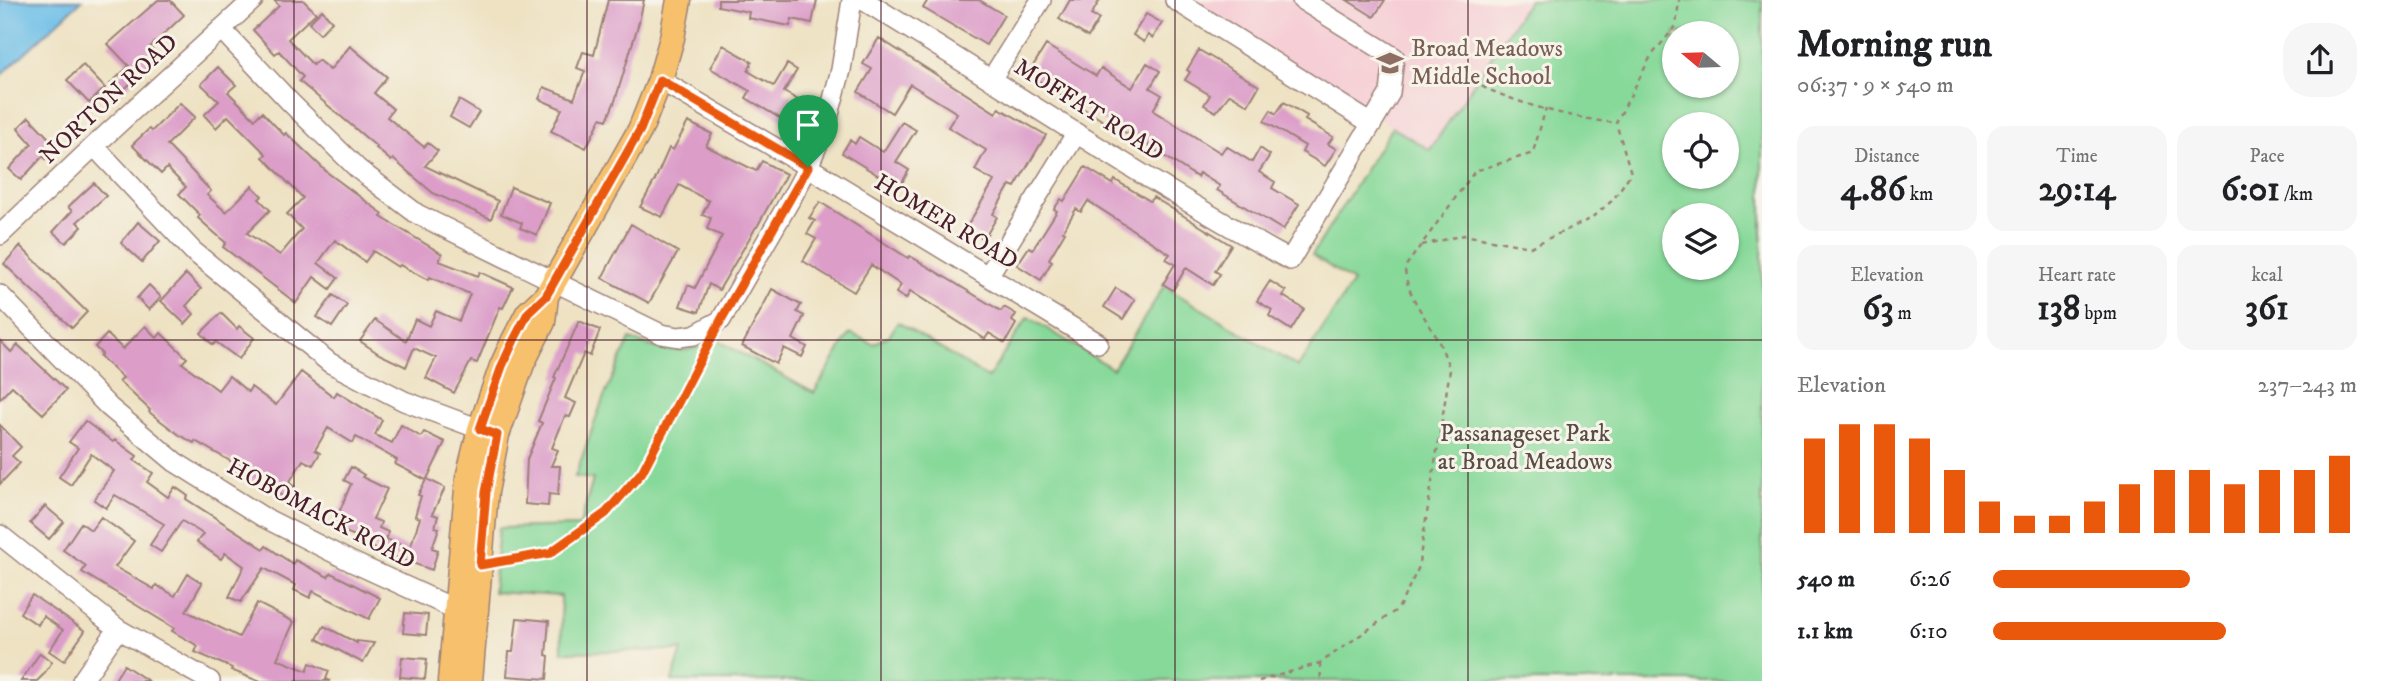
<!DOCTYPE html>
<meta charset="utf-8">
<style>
body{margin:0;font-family:"IM FELL DW Pica",serif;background:#f6f6f6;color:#202124;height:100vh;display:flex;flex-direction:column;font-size:26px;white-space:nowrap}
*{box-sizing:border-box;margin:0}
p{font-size:23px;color:#757577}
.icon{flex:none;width:38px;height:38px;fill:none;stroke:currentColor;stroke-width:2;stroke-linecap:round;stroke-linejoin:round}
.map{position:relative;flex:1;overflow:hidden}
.side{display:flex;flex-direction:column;background:#fff;width:630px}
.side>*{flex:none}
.needle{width:46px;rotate:289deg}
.controls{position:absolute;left:1662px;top:21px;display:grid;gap:14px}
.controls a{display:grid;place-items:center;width:77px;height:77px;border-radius:50%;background:#fff;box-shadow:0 2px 5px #0004;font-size:35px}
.pin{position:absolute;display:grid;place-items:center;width:60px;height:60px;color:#fff;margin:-72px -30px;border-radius:50% 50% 50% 0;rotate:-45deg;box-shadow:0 0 7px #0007}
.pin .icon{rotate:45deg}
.round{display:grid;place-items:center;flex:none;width:74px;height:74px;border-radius:28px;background:#f6f6f6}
.summary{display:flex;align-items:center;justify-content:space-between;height:119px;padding:0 35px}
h1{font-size:38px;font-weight:700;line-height:52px}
.stats{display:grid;grid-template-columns:repeat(3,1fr);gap:10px;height:119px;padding:7px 35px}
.stats div{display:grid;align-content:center;border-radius:18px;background:#f6f6f6;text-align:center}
.stats b{font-size:35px;font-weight:700}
.stats small{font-size:19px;font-weight:400}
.stats p{font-size:19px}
.chart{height:196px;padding:14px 35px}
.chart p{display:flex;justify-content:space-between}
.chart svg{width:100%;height:126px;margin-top:7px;stroke:#ea580c;stroke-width:6}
ul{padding:0 35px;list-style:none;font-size:23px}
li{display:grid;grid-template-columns:112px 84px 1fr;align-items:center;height:52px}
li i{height:18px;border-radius:9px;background:#ea580c}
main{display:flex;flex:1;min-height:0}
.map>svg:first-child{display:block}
</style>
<main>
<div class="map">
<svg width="1762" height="681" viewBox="0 0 1762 681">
<rect width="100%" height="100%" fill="#f7f3e8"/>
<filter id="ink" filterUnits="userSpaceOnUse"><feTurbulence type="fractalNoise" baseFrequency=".0143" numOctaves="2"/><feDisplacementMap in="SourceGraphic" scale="14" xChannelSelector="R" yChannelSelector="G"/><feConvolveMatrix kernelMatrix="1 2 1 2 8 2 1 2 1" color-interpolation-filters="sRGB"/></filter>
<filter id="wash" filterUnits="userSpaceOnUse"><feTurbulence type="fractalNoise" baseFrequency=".00686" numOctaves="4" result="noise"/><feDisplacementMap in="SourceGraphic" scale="28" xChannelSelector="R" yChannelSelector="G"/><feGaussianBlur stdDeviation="1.57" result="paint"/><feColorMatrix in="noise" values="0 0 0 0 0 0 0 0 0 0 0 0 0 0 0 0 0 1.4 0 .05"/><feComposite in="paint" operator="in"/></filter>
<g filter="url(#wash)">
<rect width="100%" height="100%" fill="#eee2c3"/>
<path fill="#f6cfd6" d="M1191,0H1529L1430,151Z"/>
<path fill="#87d99a" stroke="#687c62" stroke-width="2" fill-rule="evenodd" d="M1529,0H1762V681H672L682,650L562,652L561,596L493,592L499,528L580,526L593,479L575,477L603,399L630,339C663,352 684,356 717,340L814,393L850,333L873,344L889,336L898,322L988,378L1028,317L1113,369L1164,286L1298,367L1353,282L1312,255L1392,127L1430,150ZM1675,33H1727V86H1675ZM1675,124H1727V177H1675ZM1675,215H1727V268H1675Z"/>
<path fill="#6cbee8" stroke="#5b6e8a" stroke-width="2" d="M0,0H82L0,76Z"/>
<g id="blocks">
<path fill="#dc9dc9" d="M158,0H170L184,15L150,47L159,57L119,94L110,84L129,66L108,44Z
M274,0H303L316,13L288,39L313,65L318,60L330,70L350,46L387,77L374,93L393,109L387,117L424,147L428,143L438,151L425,166L498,201L491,219L433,193L393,159L391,161L376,148L377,147L299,81L303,77L279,51L275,54L253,30L279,6Z
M608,0H644L639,22L615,101L607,120L601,118L586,148L551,131L562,109L539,99L544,87L574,99L585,71L577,68L583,52L594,55Z
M718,0H817L812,23L792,19L790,26L748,18L749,12L718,6Z
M928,0H979L1004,15L986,45L923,8Z
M1070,0H1100L1091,15L1099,19L1088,37L1059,19Z
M1347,0H1385L1374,17Z
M322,10L332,21L320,34L309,23Z
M1146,14L1162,23L1153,38L1148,35L1144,42L1133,35Z
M879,38L996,113L999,108L1046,135L1015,187L1010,185L993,214L997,217L984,239L966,228L994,181L975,170L986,150L948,127L957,113L910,84L892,113L858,92L872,69L863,64Z
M723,45L752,62L748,71L774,86L787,64L797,70L784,92L807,105L795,127L746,98L750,91L710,68Z
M1046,45L1096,76L1101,68L1132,88L1147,63L1160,71L1150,88L1162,95L1153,110L1155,112L1221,153L1226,146L1252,162L1260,148L1270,155L1259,172L1275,182L1272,188L1299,204L1283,230L1217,190L1220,186L1199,173L1197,177L1138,139L1105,122L1028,74Z
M1199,50L1259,86L1248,105L1230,94L1216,112L1204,105L1210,95L1185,80L1190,72L1187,70Z
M83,65L105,88L89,103L67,80Z
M218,67L236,85L228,92L255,119L262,112L284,135L286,133L328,173L383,214L381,217L442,254L439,261L478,276L480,272L513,287L503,308L500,307L477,363L471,361L454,393L426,378L436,358L414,348L406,367L379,354L360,341L375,320L406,341L415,319L429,326L436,311L459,321L470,294L430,277L428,280L400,265L398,267L373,251L365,262L335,240L318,263L338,278L330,289L314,277L296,303L223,247L226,243L198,218L200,215L179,194L186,187L167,168L161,174L132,145L149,129L152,131L180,103L195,117L167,145L211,191L207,195L226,212L252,186L262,196L259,199L270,210L247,233L280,255L302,229L287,214L303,198L263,157L266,154L228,116L216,128L204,115L219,101L201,84Z
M459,100L479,112L469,128L450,117Z
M1284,102L1307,116L1305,120L1333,137L1328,144L1336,149L1325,166L1302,152L1305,146L1264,121L1271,110L1276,114Z
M29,117L58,148L46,159L43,156L21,180L9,169L32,144L18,128Z
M688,122L712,134L706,146L756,171L762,161L786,174L757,227H756L719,290L709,284L699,312L680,306L688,285L695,288L722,236L707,229L711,218L702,215L709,201L679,185L662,217L640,207L655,180L669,148L673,150Z
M902,122L916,130L896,162L909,170L899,188L842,153L850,140L855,144L859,137L883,152Z
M1085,167L1113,184L1115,180L1150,201L1153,197L1231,245L1215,271L1220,274L1213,285L1186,268L1173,290L1163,284L1175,264L1166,259L1170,254L1088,201L1081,212L1076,209L1063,231L1065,232L1049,259L1052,261L1041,280L1017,265L1029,247L1033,249L1057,211L1054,209L1061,199L1064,201Z
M94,183L106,196L77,222L82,227L66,243L53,232L72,211L68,207Z
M511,187L550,203L537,235L520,228L522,223L501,214Z
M820,202L908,258L910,256L1001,311L1004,307L1016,314L1012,321L1016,324L1005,343L989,333L985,339L910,291L906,299L896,293L901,285L871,265L854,292L803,261L816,239L807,234L815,221L809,218Z
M138,222L160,241L142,262L121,243Z
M631,224L678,252L649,303L602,278Z
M20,246L87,312L72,328L4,264Z
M186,274L201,289L186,306L194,314L185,324L161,301Z
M1270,281L1286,291L1283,296L1304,309L1291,330L1269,316L1272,310L1257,301Z
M149,285L161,297L149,310L137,298Z
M1116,288L1135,300L1123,319L1104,307Z
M772,289L801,305L797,312L804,316L793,339L807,347L802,357L784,348L776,364L742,346Z
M333,295L347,305L332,327L317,317Z
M221,313L237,329L239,326L254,338L239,359L216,342L213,345L201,333Z
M579,321L600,330L590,356L584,353L565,398L576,403L570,417L565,416L552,448L558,450L551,466H560L558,495L549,494L548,506L525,504L527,459L542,423L538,421L556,378L554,377Z
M145,326L157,338L161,333L187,358L182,363L218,390L229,376L248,392L251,387L276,405L301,372L334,397L337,392L382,420L375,435L392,443L401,425L421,437L424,432L445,442L427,479L445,488L432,514L438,516L435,527L439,528L432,548L438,550L432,570L384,553L358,541L360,538L333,527L351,484L344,480L351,467L364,475L362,477L387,489L373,519L381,522L379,528L388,532L386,539L410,548L420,518L415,516L421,496L418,495L426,480L395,464L397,460L356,437L353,443L328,428L315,450L320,453L313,465L303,460L289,483L294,486L286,498L254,479L252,481L234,470L237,465L195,441L194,443L178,434L149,412L150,410L119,381L123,378L100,356L102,354L95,347L107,334L123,349Z
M0,341L11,352L18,345L66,390L43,414L12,386L0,399Z
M85,421L113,442L115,440L137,456L134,460L153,473L147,482L168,497L175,487L188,496L186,499L264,549L266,546L293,564L295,560L328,577L331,573L380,598L369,619L313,591L310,598L294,590L296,585L264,568L241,602L229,597L244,566L225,553L221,559L197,542L203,534L182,521L161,552L150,545L164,524L115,495L106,508L94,500L114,471L91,454L71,485L59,477L78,448L69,442Z
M0,425L21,447L12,456L20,463L0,484Z
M45,506L64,522L49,539L30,523Z
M101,517L134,541L115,567L154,589L156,585L175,596L188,574L202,583L186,611L239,637L257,603L294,622L277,659L307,671L310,663L329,671L326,679L330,681H258L231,670L232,668L195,652L198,646L172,631L174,628L82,572L86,566L63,550L81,523L91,530Z
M32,595L85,631L64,661L49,651L63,630L43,616L38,625L20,613Z
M405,613L428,615L426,635L403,633Z
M517,618L549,621L546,655L549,656L547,679L507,676L509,652H513Z
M324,626L357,643V641L374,643L363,663L317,639Z
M40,653L52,662L43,675L37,681H21Z
M402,657L427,659L425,679L400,677Z
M124,665L148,681H114Z"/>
</g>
</g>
<g filter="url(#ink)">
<use href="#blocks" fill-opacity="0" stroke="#9c8077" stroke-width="2"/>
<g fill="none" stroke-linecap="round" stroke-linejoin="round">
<g stroke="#9c8077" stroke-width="22">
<path id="minor" d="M863,0C1005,86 1143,180 1290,260L1390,93L1394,57L1302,0
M1175,0L1372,124
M221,29L291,103L358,169L417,214L661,334L679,337L694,335L721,320L793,195L808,167L826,125L841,70L852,0
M992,78L1041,0
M660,80L808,167L1098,343
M94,146L193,251L330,363L404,401L493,434
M0,235L94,146L253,0
M988,276L1076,134
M0,295L109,407L175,462L263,517L352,562L457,610L468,611
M0,535L118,629L210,681
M82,681L118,629"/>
</g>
<g stroke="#9c8077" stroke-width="27">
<path id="major" d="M450,681L468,478L480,429L502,366L514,340L528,313L546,296
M470,681L486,492L497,435L522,364L543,322L546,296L640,130L660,80L672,38L679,0"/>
</g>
<path stroke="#9c8077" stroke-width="2.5" stroke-dasharray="5 5" stroke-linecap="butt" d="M1447,67C1493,98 1562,117 1616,123
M1422,245L1464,235L1530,247L1590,219L1613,200L1631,173L1616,123L1651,56L1676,26L1679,0
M499,562L550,553L606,513L642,472L707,348
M1320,663L1321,681
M1259,681L1320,663L1398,609L1418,569L1450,370C1446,359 1442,348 1437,338C1425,316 1405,293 1405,267L1475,171L1530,154L1534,149L1546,108"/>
<use href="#minor" stroke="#fff" stroke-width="19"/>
<use href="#major" stroke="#f7c06c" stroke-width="24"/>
</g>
</g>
<g fill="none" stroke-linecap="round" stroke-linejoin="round" filter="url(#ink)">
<g stroke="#fff" stroke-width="14">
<path id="route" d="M660,80L808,167L721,320L642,472L606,513L550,553L480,565L486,492L497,435L480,429L502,366L514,340L528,313L546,296L640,130Z"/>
</g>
<use href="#route" stroke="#ea580c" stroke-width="9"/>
</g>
<path fill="none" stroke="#4a1f2b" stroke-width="2" stroke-opacity="0.55" d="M294,0V681M587,0V681M881,0V681M1175,0V681M1468,0V681M0,340H1762"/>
<defs>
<g id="school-bare" transform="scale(2.1)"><path d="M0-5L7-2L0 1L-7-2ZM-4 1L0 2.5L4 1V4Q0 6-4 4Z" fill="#8d6e63" stroke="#f7f3e8" stroke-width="2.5" paint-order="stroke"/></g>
</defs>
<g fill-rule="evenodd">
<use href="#school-bare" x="1390" y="63"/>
</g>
<g text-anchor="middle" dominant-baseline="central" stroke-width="6" stroke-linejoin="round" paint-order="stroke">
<g font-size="24" fill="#785e54" stroke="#f7f3e8" text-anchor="start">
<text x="1411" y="49">Broad Meadows<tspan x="1411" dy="28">Middle School</tspan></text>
</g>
<g font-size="24" fill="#4a1f2b" stroke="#f7f3e8">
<text transform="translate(109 99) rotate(-43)">NORTON ROAD</text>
<text transform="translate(1089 110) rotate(32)">MOFFAT ROAD</text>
<text transform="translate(946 222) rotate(31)">HOMER ROAD</text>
<text transform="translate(321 514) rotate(28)">HOBOMACK ROAD</text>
</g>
<g font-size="24" fill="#594e47" stroke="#f7f3e8">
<text x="1525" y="434">Passanageset Park<tspan x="1525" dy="28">at Broad Meadows</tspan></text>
</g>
</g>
</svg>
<div class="controls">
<a><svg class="needle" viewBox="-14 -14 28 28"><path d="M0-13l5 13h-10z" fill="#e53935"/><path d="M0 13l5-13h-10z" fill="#757577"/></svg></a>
<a><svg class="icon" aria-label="locate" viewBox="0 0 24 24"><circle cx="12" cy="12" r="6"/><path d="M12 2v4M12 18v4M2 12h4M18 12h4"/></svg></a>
<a><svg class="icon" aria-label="layers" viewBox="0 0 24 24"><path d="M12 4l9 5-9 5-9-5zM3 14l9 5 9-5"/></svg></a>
</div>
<div class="pin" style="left:808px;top:167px;background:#1e9e55"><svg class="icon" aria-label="arrive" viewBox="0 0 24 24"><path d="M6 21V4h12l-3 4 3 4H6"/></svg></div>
</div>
<section class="side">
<div class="summary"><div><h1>Morning run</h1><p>06:37 · 9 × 540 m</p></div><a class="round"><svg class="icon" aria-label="share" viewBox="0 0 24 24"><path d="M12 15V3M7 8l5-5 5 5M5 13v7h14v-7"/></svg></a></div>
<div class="stats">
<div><p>Distance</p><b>4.86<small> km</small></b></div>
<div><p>Time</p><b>29:14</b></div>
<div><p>Pace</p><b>6:01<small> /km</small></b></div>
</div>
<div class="stats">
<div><p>Elevation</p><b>63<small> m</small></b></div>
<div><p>Heart rate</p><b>138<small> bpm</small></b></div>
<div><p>kcal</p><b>361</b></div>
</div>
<div class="chart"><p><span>Elevation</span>237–243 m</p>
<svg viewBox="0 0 160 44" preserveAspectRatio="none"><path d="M5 44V11M15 44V6M25 44V6M35 44V11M45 44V22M55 44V33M65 44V38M75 44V38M85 44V33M95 44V27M105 44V22M115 44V22M125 44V27M135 44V22M145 44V22M155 44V17"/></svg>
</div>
<ul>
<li><b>540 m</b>6:26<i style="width:54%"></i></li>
<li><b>1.1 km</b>6:10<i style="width:64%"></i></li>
</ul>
</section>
</main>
